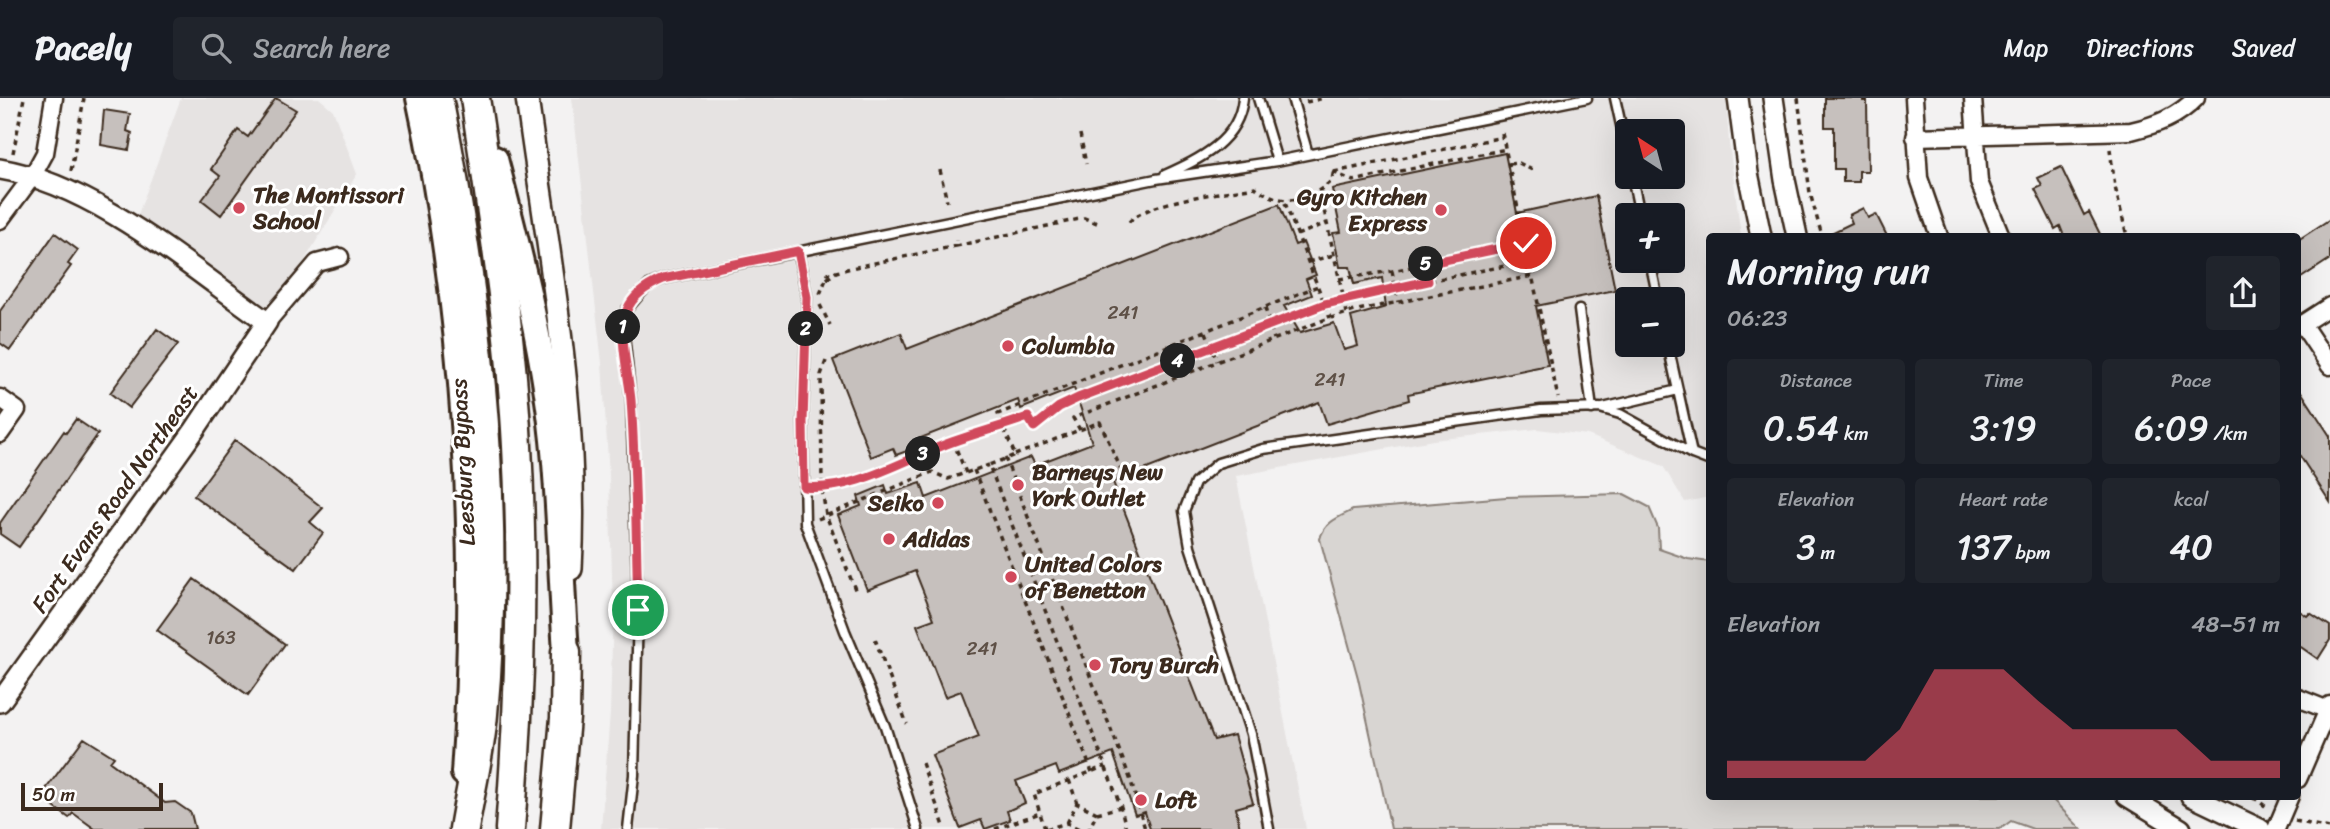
<!DOCTYPE html>
<meta charset="utf-8">
<style>
body{margin:0;font-family:Sriracha,sans-serif;background:#20242c;color:#f1f3f6;height:100vh;display:flex;flex-direction:column;font-size:26px;white-space:nowrap}
*{box-sizing:border-box;margin:0}
p{font-size:23px;color:#9ea1a6}
.icon{flex:none;width:38px;height:38px;fill:none;stroke:currentColor;stroke-width:2;stroke-linecap:round;stroke-linejoin:round}
.map{position:relative;flex:1;overflow:hidden}
.details{position:absolute;left:1706px;top:135px;width:595px;height:567px;display:flex;flex-direction:column;background:#171b24;border-radius:7px;box-shadow:0 7px 28px #0002}
.details>*{flex:none}
.needle{width:46px;rotate:324deg}
.controls{position:absolute;left:1615px;top:21px;display:grid;gap:14px}
.controls a{display:grid;place-items:center;width:70px;height:70px;border-radius:7px;background:#171b24;box-shadow:0 7px 28px #0002;font-size:35px}
.scale{position:absolute;left:21px;bottom:18px;width:142px;box-sizing:border-box;padding-left:7px;border:4px solid #3b2a1e;border-top:0;font-size:19px;line-height:24px;white-space:nowrap;color:#3b2a1e;-webkit-text-stroke:5px #fff;paint-order:stroke}
.pin{position:absolute;display:grid;place-items:center;width:60px;height:60px;color:#fff;margin:-30px;border:4px solid #fff;border-radius:50%;box-shadow:0 2px 7px #0007}
.km{position:absolute;width:35px;height:35px;margin:-18px;border-radius:50%;background:#222;color:#fff;font-size:19px;line-height:35px;text-align:center}
.round{display:grid;place-items:center;flex:none;width:74px;height:74px;border-radius:7px;background:#20242c}
.overview{display:flex;align-items:center;justify-content:space-between;height:119px;padding:0 21px}
h1{font-size:38px;font-weight:600;line-height:52px}
.metrics{display:grid;grid-template-columns:repeat(3,1fr);gap:10px;height:119px;padding:7px 21px}
.metrics div{display:grid;align-content:center;border-radius:7px;background:#20242c;text-align:center}
.metrics b{font-size:35px;font-weight:600}
.metrics small{font-size:19px;font-weight:400}
.metrics p{font-size:19px}
.chart{height:196px;padding:14px 21px}
.chart p{display:flex;justify-content:space-between}
.chart svg{width:100%;height:126px;margin-top:7px;fill:#d1495b;opacity:.7}
header{display:flex;align-items:center;gap:42px;box-sizing:border-box;height:98px;padding:0 35px;background:#171b24;border-bottom:2px solid #363941}
header strong{font-size:33px}
nav{display:flex;gap:38px;margin-inline-start:auto;font-size:24px}
.search{width:490px;height:63px;background:#20242c;display:flex;align-items:center;gap:18px;box-sizing:border-box;padding:0 24px;border-radius:7px;color:#9ea1a6;font-size:26px}
.map>svg:first-child{display:block}
</style>
<header>
<strong>Pacely</strong>
<div class="search"><svg class="icon" aria-label="search" viewBox="0 0 24 24"><circle cx="10" cy="10" r="6"/><path d="M15 15l6 6"/></svg>Search here</div>
<nav><a>Map</a><a>Directions</a><a>Saved</a></nav>
</header>
<div class="map">
<svg width="2330" height="731" viewBox="0 0 2330 731">
<rect width="100%" height="100%" fill="#f3f2f2"/>
<filter id="ink" filterUnits="userSpaceOnUse"><feTurbulence type="fractalNoise" baseFrequency=".0143" numOctaves="2"/><feDisplacementMap in="SourceGraphic" scale="14" xChannelSelector="R" yChannelSelector="G"/><feConvolveMatrix kernelMatrix="1 2 1 2 8 2 1 2 1" color-interpolation-filters="sRGB"/></filter>
<g filter="url(#ink)">
<path fill="#e6e3e2" fill-rule="evenodd" d="M181,0H319L333,12L357,76L267,224L133,130Z
M572,0H1726L1729,45L1741,138H1710V399L1685,404L1663,368L1588,337L1537,331L1433,342L1236,378L1306,731H601L610,615L613,510L609,378L602,265ZM1628,33H1673V79H1628ZM1628,117H1673V163H1628ZM1628,201H1673V247H1628Z"/>
<path fill="#d8d5d2" stroke="#8a8078" stroke-width="2" d="M1624,396L1649,409L1658,430L1659,451L1688,461L1710,464V698H2044L2052,701L2081,731H2033L2011,723L2000,731H1391L1358,580L1320,441C1324,424 1339,419 1353,412L1506,399Z"/>
<path fill="#c6c0bd" stroke="#3b2a1e" stroke-width="2" d="M276,0L296,12L221,117L202,102L220,78L211,71L238,32L248,39Z
M1825,0H1863V3H1867L1868,73H1859V84H1843V71H1834V29H1825Z
M104,12L130,16L127,33L132,35L129,52L101,47Z
M1505,55L1517,115L1596,98L1615,192L1536,208L1548,267L1408,296L1409,302L1327,326L1319,304L1113,384L1214,642L1234,637L1253,705L1236,710L1240,731H1150L1145,714L1135,717L1113,655L1059,676L1056,668L1016,683L1025,705L1007,713L1010,722L985,731L981,722L960,730L932,657L979,639L961,593L945,599L917,527L934,521L915,473L867,492L838,417L861,408L858,398L885,387L888,396L921,385L926,400L1031,359L1035,367L1092,345L1074,290L1021,311L1018,302L918,341L921,348L896,357L893,350L871,359L833,262L901,235L907,251L1279,106L1295,147L1303,144L1316,177L1306,181L1312,197L1284,208L1300,235L1334,225L1344,252L1358,248L1351,219L1386,209L1382,180L1354,186L1350,169H1340L1333,135L1341,134L1332,91Z
M2061,69L2084,117L2089,114L2101,138H2064L2060,128L2055,131L2035,91L2042,88L2038,80Z
M1863,110L1868,120L1876,116L1887,138H1825L1852,125L1849,117Z
M2330,121V161L2298,182V142Z
M55,135L78,152L68,166L71,168L10,252L0,245V213Z
M157,231L178,246L129,310L110,295Z
M2298,289L2330,338V404L2298,355Z
M76,321L98,336L19,449L0,436V425L64,333L66,335Z
M235,342L323,410L310,424L323,435L296,471L194,398Z
M194,481L285,546L248,597L157,532Z
M2298,512L2307,518L2310,515L2330,528V542L2318,561L2298,547Z
M84,640L114,659L110,664L165,705L175,704L191,715L195,731H95L73,715L69,720L40,699Z"/>
<g fill="none" stroke-linecap="round" stroke-linejoin="round">
<g stroke="#3b2a1e" stroke-width="13">
<path id="service" d="M1258,0L1277,63
M1292,0L1308,56
M1615,0L1628,59
M1165,77C1200,61 1239,43 1243,0
M1632,79L1640,117
M798,154L807,199L803,324L805,425L845,533L885,628L918,731
M1650,163L1658,201
M1579,212L1592,311
M1668,247L1692,356L1710,363
M1603,310L1678,292
M628,731L634,677L638,511L631,302L623,227L627,211L639,197L649,187L663,181L1156,81L1277,63L1587,0
M1269,731L1251,636L1190,448L1184,413L1195,385L1218,365L1263,351L1541,312L1600,310L1620,316L1692,356"/>
</g>
<g stroke="#3b2a1e" stroke-width="21">
<path id="minor" d="M1914,0L1919,80L1939,138
M1973,0L1979,84L2001,138
M1915,39L2131,33C2156,27 2178,19 2196,0
M0,122L32,79L45,55L54,0
M2330,208L2302,226L2330,268
M267,224L317,165L340,159
M0,300L17,312L0,336
M2298,600L2328,612
M2298,681L2330,607
M2276,731L2290,698"/>
</g>
<g stroke="#3b2a1e" stroke-width="24">
<path id="tertiary" d="M1738,0L1748,75L1761,138
M1773,0L1785,82L1797,138
M0,71C96,87 189,169 267,224L194,333L0,604
M2127,698L2181,731
M2191,698L2260,731"/>
</g>
<g stroke="#3b2a1e" stroke-width="26">
<path id="secondary" d="M527,0C548,156 580,313 571,471"/>
</g>
<g stroke="#3b2a1e" stroke-width="30">
<path id="trunk" d="M419,0C465,212 480,458 464,675
M495,61C519,153 543,246 553,342C560,412 561,483 566,554"/>
</g>
<g stroke="#3b2a1e" stroke-width="33">
<path id="motorway" d="M438,0C478,200 502,412 483,616C480,654 470,693 464,731
M475,0C492,115 511,232 517,348C524,476 520,604 510,731
M555,731L565,620L566,554"/>
</g>
<path stroke="#3b2a1e" stroke-width="3.5" stroke-dasharray="5 5" stroke-linecap="butt" d="M1798,0L1810,95L1822,138
M1306,4L1325,0
M1502,35L1558,300
M1080,36L1086,66
M2110,51L2115,89L2127,138
M13,55L24,0
M1509,66L1519,65L1534,73
M940,72L947,104
M71,73L84,0
M1333,74L1353,83L1506,51
M1334,74L1503,39
M1320,94L1347,215
M1285,105L1330,220
M1129,124C1149,102 1224,95 1255,89C1282,109 1308,105 1332,82L1334,71
M1297,137L1327,125
M956,148L1084,120L1097,125
M1308,164L1334,157
M1425,166L1428,183
M1392,173L1398,204
M827,181L836,174L851,170L956,148V142
M1339,181L1392,173L1526,145
M820,196L829,174
M820,207L830,227
M1265,210L1274,241
M1206,234L1217,263
M826,263L821,277L822,391L826,417L856,494
M1080,332L1073,320L1324,222L1358,212L1533,178
M1015,357L1100,324L1127,385
M1005,360L1130,680L1145,731
M974,372L1092,674
M966,375L953,343L1028,319L1034,329L1059,309L1078,301L1343,200L1530,163
M823,391L864,379L953,343
M818,421L932,374L948,381L989,367
M875,541L907,626
M922,665L945,731
M1069,682L1077,705
M2243,698L2256,701L2269,711
M1097,715L1121,709
M2295,723L2330,730
M1067,725L1077,705L1097,715L1089,731
M995,731L1040,715
M1045,731L1034,696L1106,668
M1046,731L1067,725L1079,731
M1126,731L1121,709L989,367L1015,357L998,316L1318,188"/>
<use href="#service" stroke="#fff" stroke-width="8"/>
<use href="#minor" stroke="#fff" stroke-width="16"/>
<use href="#tertiary" stroke="#fff" stroke-width="19"/>
<use href="#secondary" stroke="#fff" stroke-width="21"/>
<use href="#trunk" stroke="#fff" stroke-width="24"/>
<use href="#motorway" stroke="#fff" stroke-width="28"/>
</g>
</g>
<g fill="none" stroke-linecap="round" stroke-linejoin="round" filter="url(#ink)">
<g stroke="#fff" stroke-width="14">
<path id="route" d="M638,512C636,442 636,372 631,302C629,278 617,234 627,212C633,197 649,187 663,181L798,153L807,199L803,324L804,389C854,394 905,361 952,344C977,335 1003,328 1028,319L1034,329L1059,309L1078,300L1325,206L1428,183L1425,166L1526,145"/>
</g>
<use href="#route" stroke="#d1495b" stroke-width="9"/>
</g>
<g fill="#d1495b" stroke="#fff" stroke-width="2.5">
<circle cx="239" cy="110" r="7"/>
<circle cx="1441" cy="112" r="7"/>
<circle cx="1008" cy="248" r="7"/>
<circle cx="1018" cy="387" r="7"/>
<circle cx="938" cy="405" r="7"/>
<circle cx="889" cy="441" r="7"/>
<circle cx="1011" cy="479" r="7"/>
<circle cx="1095" cy="567" r="7"/>
<circle cx="1141" cy="702" r="7"/>
</g>
<g text-anchor="middle" dominant-baseline="central" stroke-width="6" stroke-linejoin="round" paint-order="stroke">
<g font-size="19" fill="#5e5046">
<text x="1123" y="214">241</text>
<text x="1330" y="281">241</text>
<text x="221" y="539">163</text>
<text x="982" y="550">241</text>
</g>
<g font-size="23" font-weight="bold" fill="#3b2a1e" stroke="#fff" text-anchor="start">
<text x="253" y="97">The Montissori<tspan x="253" dy="26">School</tspan></text>
<text x="1427" y="99" text-anchor="end">Gyro Kitchen<tspan x="1427" dy="26">Express</tspan></text>
<text x="1022" y="248">Columbia</text>
<text x="1032" y="374">Barneys New<tspan x="1032" dy="26">York Outlet</tspan></text>
<text x="924" y="405" text-anchor="end">Seiko</text>
<text x="903" y="441">Adidas</text>
<text x="1025" y="466">United Colors<tspan x="1025" dy="26">of Benetton</tspan></text>
<text x="1109" y="567">Tory Burch</text>
<text x="1155" y="702">Loft</text>
</g>
<g font-size="23" fill="#3b2a1e" stroke="#fff">
<text transform="translate(463 364) rotate(-93)">Leesburg Bypass</text>
<text transform="translate(115 401) rotate(-55)">Fort Evans Road Northeast</text>
</g>
</g>
</svg>
<div class="controls">
<a><svg class="needle" viewBox="-14 -14 28 28"><path d="M0-13l5 13h-10z" fill="#e53935"/><path d="M0 13l5-13h-10z" fill="#9ea1a6"/></svg></a>
<a>+</a>
<a>−</a>
</div>
<div class="scale">50 m</div>
<div class="pin" style="left:638px;top:512px;background:#1e9e55"><svg class="icon" aria-label="arrive" viewBox="0 0 24 24"><path d="M6 21V4h12l-3 4 3 4H6"/></svg></div>
<div class="pin" style="left:1526px;top:145px;background:#d93025"><svg class="icon" aria-label="check" viewBox="0 0 24 24"><path d="M5 12l5 5 9-10"/></svg></div>
<b class="km" style="left:623px;top:229px">1</b>
<b class="km" style="left:806px;top:231px">2</b>
<b class="km" style="left:923px;top:356px">3</b>
<b class="km" style="left:1178px;top:263px">4</b>
<b class="km" style="left:1426px;top:166px">5</b>
<section class="details">
<div class="overview"><div><h1>Morning run</h1><p>06:23</p></div><a class="round"><svg class="icon" aria-label="share" viewBox="0 0 24 24"><path d="M12 15V3M7 8l5-5 5 5M5 13v7h14v-7"/></svg></a></div>
<div class="metrics">
<div><p>Distance</p><b>0.54<small> km</small></b></div>
<div><p>Time</p><b>3:19</b></div>
<div><p>Pace</p><b>6:09<small> /km</small></b></div>
</div>
<div class="metrics">
<div><p>Elevation</p><b>3<small> m</small></b></div>
<div><p>Heart rate</p><b>137<small> bpm</small></b></div>
<div><p>kcal</p><b>40</b></div>
</div>
<div class="chart"><p><span>Elevation</span>48–51 m</p>
<svg viewBox="0 0 160 44" preserveAspectRatio="none"><path d="M0 44V38L10 38L20 38L30 38L40 38L50 27L60 6L70 6L80 6L90 17L100 27L110 27L120 27L130 27L140 38L150 38L160 38V44z"/></svg>
</div>
</section>
</div>
